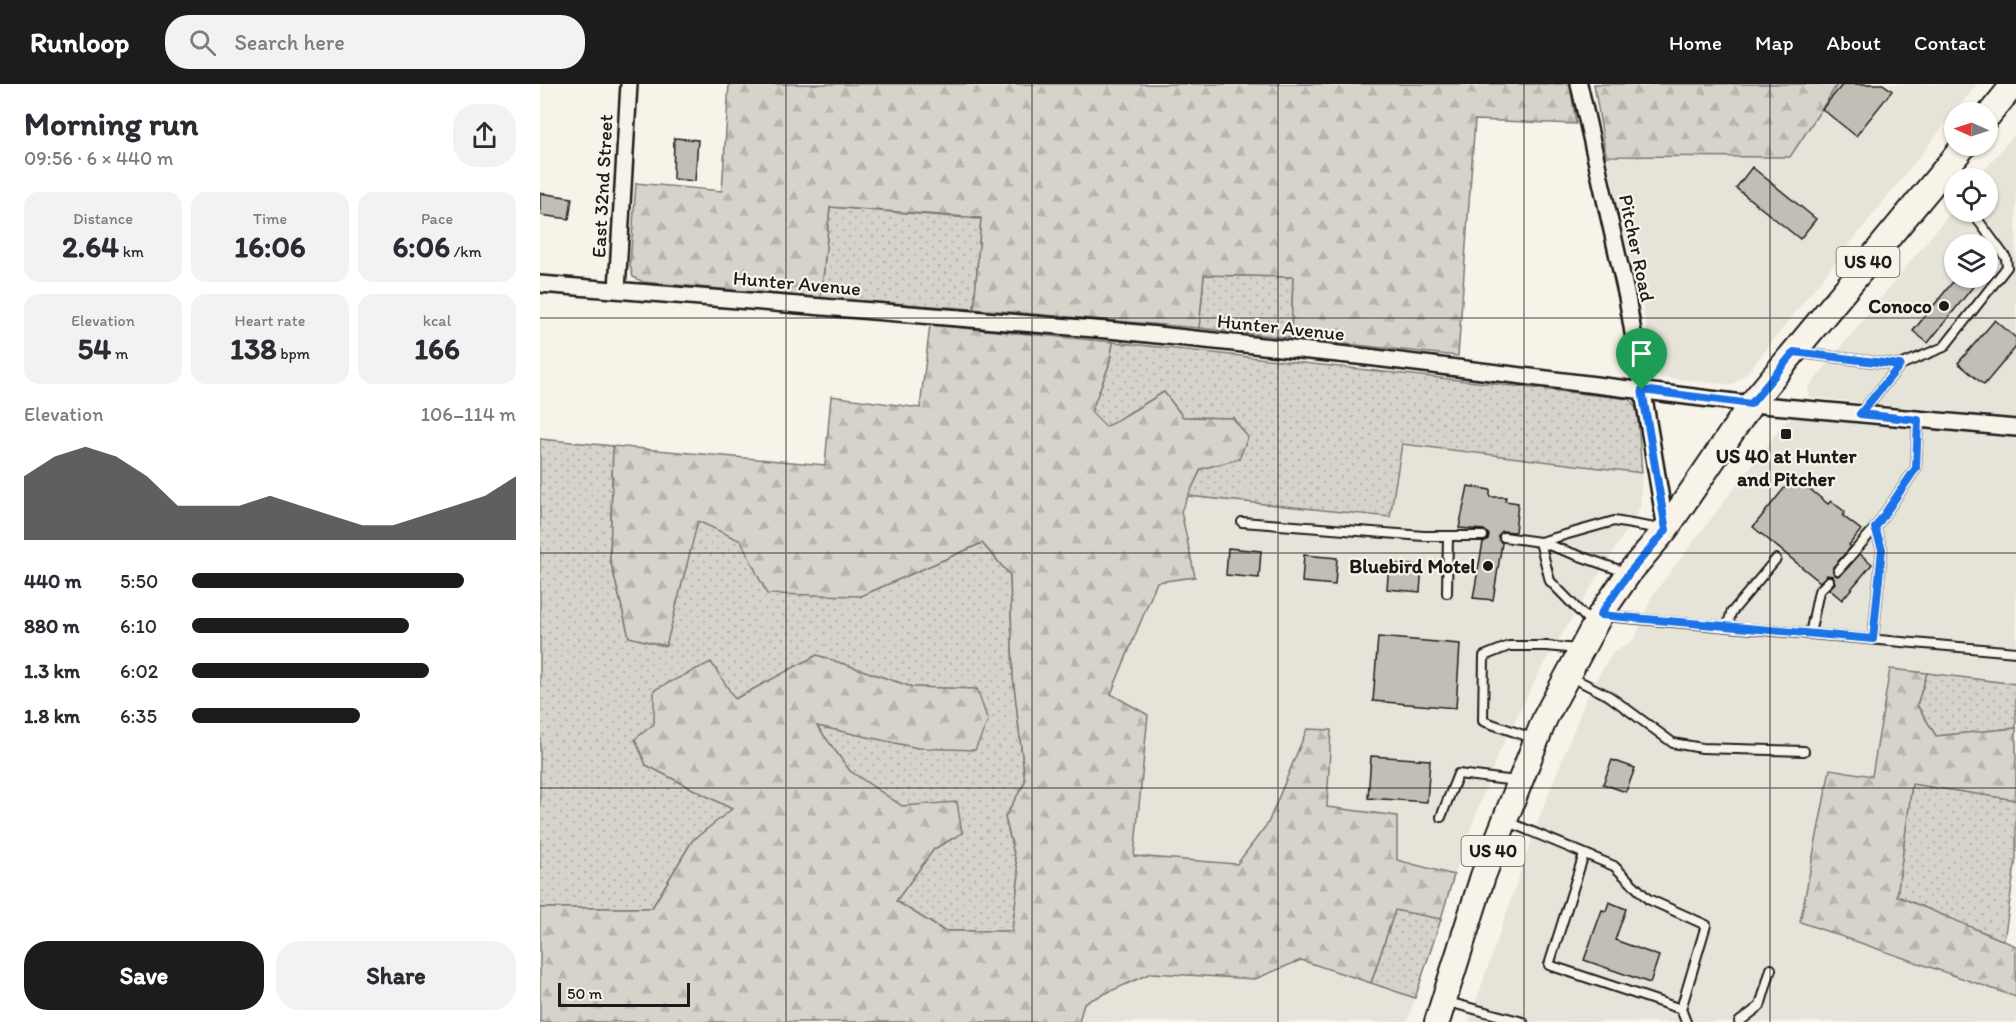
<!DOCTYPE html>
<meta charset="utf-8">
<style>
body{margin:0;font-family:Itim,sans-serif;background:#f2f2f3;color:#2b2b33;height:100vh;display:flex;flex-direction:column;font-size:22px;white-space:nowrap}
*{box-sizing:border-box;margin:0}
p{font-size:20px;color:#7c7c81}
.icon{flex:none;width:33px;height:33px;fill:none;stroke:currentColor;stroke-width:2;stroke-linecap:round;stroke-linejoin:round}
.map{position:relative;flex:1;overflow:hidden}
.drawer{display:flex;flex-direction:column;background:#fff;width:540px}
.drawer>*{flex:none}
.needle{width:39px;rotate:273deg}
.fabs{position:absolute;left:1404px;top:18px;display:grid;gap:12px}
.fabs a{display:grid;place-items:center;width:54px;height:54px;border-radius:50%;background:#fff;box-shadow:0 2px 4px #0004;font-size:30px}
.scale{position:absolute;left:18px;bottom:15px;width:132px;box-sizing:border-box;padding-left:6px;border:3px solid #1c1c1c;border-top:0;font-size:16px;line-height:21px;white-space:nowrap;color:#1c1c1c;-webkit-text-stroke:4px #f7f3e8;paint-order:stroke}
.pin{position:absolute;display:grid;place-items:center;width:51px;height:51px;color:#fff;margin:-62px -26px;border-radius:50% 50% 50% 0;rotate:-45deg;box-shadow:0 0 6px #0007}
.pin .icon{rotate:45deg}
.round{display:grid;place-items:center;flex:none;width:63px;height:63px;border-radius:24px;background:#f2f2f3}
.summary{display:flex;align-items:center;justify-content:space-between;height:102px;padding:0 24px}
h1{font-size:33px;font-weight:700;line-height:45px}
.figures{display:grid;grid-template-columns:repeat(3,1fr);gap:9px;height:102px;padding:6px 24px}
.figures div{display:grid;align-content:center;border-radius:15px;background:#f2f2f3;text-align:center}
.figures b{font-size:30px;font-weight:700}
.figures small{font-size:16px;font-weight:400}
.figures p{font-size:16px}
.chart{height:168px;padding:12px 24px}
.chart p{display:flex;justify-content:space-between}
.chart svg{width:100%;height:108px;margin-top:6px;fill:#1c1c1c;opacity:.7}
.cta{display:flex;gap:12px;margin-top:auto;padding:12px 24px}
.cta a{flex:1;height:69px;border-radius:24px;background:#1c1c1c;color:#fff;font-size:24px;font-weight:700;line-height:69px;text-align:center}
.cta a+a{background:#f2f2f3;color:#2b2b33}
ul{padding:0 24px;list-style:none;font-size:20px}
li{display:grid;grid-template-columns:96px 72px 1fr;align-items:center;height:45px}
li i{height:15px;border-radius:8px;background:#1c1c1c}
header{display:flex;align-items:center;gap:36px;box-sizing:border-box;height:84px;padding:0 30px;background:#1c1c1c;color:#fff}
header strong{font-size:28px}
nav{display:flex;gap:33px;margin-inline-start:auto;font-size:21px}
.search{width:420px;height:54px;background:#f2f2f3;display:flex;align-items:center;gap:15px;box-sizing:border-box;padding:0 21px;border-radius:24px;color:#7c7c81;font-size:22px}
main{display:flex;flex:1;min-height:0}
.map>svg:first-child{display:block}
</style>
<header>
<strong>Runloop</strong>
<div class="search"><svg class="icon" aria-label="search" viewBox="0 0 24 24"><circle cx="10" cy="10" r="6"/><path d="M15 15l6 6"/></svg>Search here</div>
<nav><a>Home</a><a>Map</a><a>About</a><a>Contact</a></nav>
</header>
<main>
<section class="drawer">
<div class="summary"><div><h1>Morning run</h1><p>09:56 · 6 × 440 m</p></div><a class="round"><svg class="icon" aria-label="share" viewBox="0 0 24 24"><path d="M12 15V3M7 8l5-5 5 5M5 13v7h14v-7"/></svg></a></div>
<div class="figures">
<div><p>Distance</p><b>2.64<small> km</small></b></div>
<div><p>Time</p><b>16:06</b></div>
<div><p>Pace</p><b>6:06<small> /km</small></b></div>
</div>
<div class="figures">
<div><p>Elevation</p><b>54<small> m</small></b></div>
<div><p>Heart rate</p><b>138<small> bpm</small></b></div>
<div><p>kcal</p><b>166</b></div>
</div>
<div class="chart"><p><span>Elevation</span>106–114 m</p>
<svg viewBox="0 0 160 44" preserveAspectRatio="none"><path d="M0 44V18L10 10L20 6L30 10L40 18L50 30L60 30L70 30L80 26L90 30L100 34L110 38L120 38L130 34L140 30L150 26L160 18V44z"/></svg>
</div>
<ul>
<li><b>440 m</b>5:50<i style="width:84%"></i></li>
<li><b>880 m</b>6:10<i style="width:67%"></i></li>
<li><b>1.3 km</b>6:02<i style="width:73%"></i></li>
<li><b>1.8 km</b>6:35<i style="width:52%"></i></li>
</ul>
<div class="cta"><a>Save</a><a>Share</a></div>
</section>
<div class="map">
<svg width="1476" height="938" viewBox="0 0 1476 938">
<defs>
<pattern id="grass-dots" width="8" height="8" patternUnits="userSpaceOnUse" patternTransform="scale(1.5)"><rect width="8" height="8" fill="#d7d3cb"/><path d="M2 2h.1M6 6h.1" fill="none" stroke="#b8b5ae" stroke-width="1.8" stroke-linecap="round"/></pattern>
<pattern id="forest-firs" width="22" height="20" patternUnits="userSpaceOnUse" patternTransform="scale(1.5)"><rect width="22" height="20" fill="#d7d3cb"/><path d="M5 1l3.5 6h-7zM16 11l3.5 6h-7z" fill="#b8b5ae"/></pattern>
</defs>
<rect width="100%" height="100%" fill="#f7f3e8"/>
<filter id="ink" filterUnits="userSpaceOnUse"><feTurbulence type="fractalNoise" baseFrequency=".0167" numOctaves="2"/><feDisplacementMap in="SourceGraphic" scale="12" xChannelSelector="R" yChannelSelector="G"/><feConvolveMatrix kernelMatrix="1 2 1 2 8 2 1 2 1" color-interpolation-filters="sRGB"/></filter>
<g filter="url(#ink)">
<path fill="#e6e3d9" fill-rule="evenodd" d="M1298,0H1437L1208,288L1192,301L1119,293L1066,72L1249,73Z
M1476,48V334L1269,313L1268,304L1414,124V128H1448V94H1438ZM1414,160H1448V194H1414Z
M1258,331L1280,332L1476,351V600L1350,585L1332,692L1290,686L1260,837L1476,913V938H929L999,734L1050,605L1073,569L1094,556L1112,512L1245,338Z
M862,360L1102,389L1100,424L1002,583L958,670L914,791L856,776L857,732L787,723L791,646L767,645L728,739L697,780L594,772L608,631L571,610L617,498L655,493L641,427L648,412L850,433Z
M761,876L875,914L867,938H539L544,919L611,889L715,895Z"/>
<path fill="url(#grass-dots)" stroke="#7a7874" stroke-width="1.5" d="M290,123L441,135L434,225L281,214Z
M664,191L753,193L751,254L659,244Z
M573,258L1090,315L1097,326L1102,389L862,360L850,433L648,412L661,385L693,334L643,333L624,308L566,343L551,328L569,281Z
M0,355L73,362L70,475L89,553L125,562L157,436L321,512L442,459L470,491L473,592L485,698L465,733L479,790L472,847H404L356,817L394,765L422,749L362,722L310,687L276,641L378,664L437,606L372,603L277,571L195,615L114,640L106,681L193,725L152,757L112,824H0Z
M1387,589L1476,600V644L1396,652L1377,621Z
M1372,700L1476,716V774L1464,857L1357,812Z
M855,826L901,835L875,914L831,899Z"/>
<path fill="url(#forest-firs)" stroke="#7a7874" stroke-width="1.5" d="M189,0H1030L1036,40L935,36L918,272L751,254L753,193L664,191L659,244L434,225L441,134L290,123L281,214L103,198L93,193L90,181L96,99L182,107Z
M1054,0H1298L1250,73L1066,72Z
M390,241L573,258L569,281L551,328L566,343L624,308L643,333L693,334L708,353L699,375L661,385L641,427L655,493L617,498L571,610L608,631L594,772L697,780L728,739L767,645L791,646L787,723L857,732V776L914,791L901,835L855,826L831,899L761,876L715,895L611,889L544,919L539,938H0V824H112L152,757L192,725L106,681L95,655L114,640V606L171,578L195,615L277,571L372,603L437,605L448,637L435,666L378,664L277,642L310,687L362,722L417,718L422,749L394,765L356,817L404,847H472L479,790L465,733L485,698L473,592L470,491L442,459L321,512L227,510L201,457L158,437L126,562L89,553L70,475L73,362L285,381L291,312L380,324Z
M1350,585L1387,589L1377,621L1396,652L1476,644V716L1372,700L1357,812L1476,862V913L1260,838L1290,685L1332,692Z"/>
<path fill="#c0beb5" stroke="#1c1c1c" stroke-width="1.5" d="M1303,0H1343L1352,7L1316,52L1282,25Z
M134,54L158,56L155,97L133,95Z
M1212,83L1276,135L1260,155L1196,104Z
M0,109L32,114L29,135L0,131Z
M1416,194H1440L1388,259L1373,247Z
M1455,236L1476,254V263L1444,301L1418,279Z
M1254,392L1288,420L1291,417L1305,428L1303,432L1321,446L1309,461L1311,463L1293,483V488L1297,492L1302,490L1320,470L1332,480L1302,516L1289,505L1295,499L1293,492L1287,491L1280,498L1213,443Z
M928,402L950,406V413H966L965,417L978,419L975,448L962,447L958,452L959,456L962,459L953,516L933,514L943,458L948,455L949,451L944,446L919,444Z
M688,464L721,467L719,494L686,491Z
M764,471L797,474L795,501L762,498Z
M849,479L882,482L880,508L847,505Z
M838,553L920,560L916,624L833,617Z
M831,672L890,676L887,718L828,714Z
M1072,676L1095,684L1086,708L1063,700Z
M1069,818L1086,825L1075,856L1119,872L1110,899L1044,876L1062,826L1066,827Z"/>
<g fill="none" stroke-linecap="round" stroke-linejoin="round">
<g stroke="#1c1c1c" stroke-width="12">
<path id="service" d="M1405,91L1414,104
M1261,269L1360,281
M1321,329L1360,281L1404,263L1467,183L1466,174L1432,128
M702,438L884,452H943
M964,453L1000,458L1085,488
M1298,486L1335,444L1376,384L1378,335
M907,509L908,452
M1065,532L1476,568
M1052,540L1010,497L1000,458L1074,437L1121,445
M1188,542L1191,529L1236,475
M1270,550L1279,507L1289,497
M1333,555L1342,465L1335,444
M1029,592L1069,612L1133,659L1162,664L1264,667
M995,655L943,637L944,572L969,562H1007L1037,565
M901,733L918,690L976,697
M966,737L1074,782L1108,815L1166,841L1141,925L1146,938
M1044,770L1009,881L1141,925
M908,918L983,938
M1199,938L1220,922L1231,885"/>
</g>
<g stroke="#1c1c1c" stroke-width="20">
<path id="minor" d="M1039,0L1087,213L1126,445
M0,200L579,247L827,273L1211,320L1476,344
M77,206L89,0"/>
</g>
<g stroke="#1c1c1c" stroke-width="28">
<path id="primary" d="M1448,32L1474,0
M897,938L943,792L1005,634L1060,531L1089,489L1126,445L1211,320L1424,62"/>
</g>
<use href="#service" stroke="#f7f3e8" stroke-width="8"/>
<use href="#minor" stroke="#f7f3e8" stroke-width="15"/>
<use href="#primary" stroke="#f7f3e8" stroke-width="24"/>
</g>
</g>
<g fill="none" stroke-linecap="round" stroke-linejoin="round" filter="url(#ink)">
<g stroke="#fff" stroke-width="12">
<path id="route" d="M1254,268L1360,281L1320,330L1378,336L1376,384L1335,444L1342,465L1333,555L1060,531L1089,489L1126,446L1102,306L1211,320Z"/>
</g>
<use href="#route" stroke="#1a73e8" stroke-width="8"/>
</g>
<path fill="none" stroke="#1c1c1c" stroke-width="1.5" stroke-opacity="0.55" d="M246,0V938M492,0V938M738,0V938M984,0V938M1230,0V938M0,234H1476M0,469H1476M0,704H1476"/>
<g fill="#1c1c1c" stroke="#f7f3e8" stroke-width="2">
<circle cx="1404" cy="222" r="6"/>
<rect x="1240" y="344" width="12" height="12" rx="3"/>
<circle cx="948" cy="482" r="6"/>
</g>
<g text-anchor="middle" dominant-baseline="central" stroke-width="4.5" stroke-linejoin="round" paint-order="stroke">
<g fill="#f7f3e8" stroke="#5e5c59" stroke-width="1.5">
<rect x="1296.5" y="163" width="63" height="30" rx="4.5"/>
<rect x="921.5" y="752" width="63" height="30" rx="4.5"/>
</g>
<g font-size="18" font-weight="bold" fill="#1c1c1c">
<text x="1328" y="178">US 40</text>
<text x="953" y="767">US 40</text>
</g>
<g font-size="20" fill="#1c1c1c" stroke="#f7f3e8">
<text transform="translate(62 102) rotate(-87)">East 32nd Street</text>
<text transform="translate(1097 164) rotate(78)">Pitcher Road</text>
<text transform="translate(257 199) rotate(5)">Hunter Avenue</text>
<text transform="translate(741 243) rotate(6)">Hunter Avenue</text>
</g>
<g font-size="20" font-weight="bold" fill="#1c1c1c" stroke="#f7f3e8" text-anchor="end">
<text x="1392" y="222">Conoco</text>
<text x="1246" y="372" text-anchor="middle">US 40 at Hunter<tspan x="1246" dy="23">and Pitcher</tspan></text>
<text x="936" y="482">Bluebird Motel</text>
</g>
</g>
</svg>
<div class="fabs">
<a><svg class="needle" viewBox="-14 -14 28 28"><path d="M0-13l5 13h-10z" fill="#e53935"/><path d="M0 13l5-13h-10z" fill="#7c7c81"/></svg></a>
<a><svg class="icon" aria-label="locate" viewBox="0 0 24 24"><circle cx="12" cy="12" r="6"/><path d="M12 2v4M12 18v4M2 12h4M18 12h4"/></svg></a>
<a><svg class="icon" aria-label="layers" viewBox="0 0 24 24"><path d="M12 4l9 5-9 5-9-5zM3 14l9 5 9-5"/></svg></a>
</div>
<div class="scale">50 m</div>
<div class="pin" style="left:1102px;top:306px;background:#1e9e55"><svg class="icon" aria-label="arrive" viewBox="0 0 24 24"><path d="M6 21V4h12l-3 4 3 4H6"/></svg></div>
</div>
</main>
